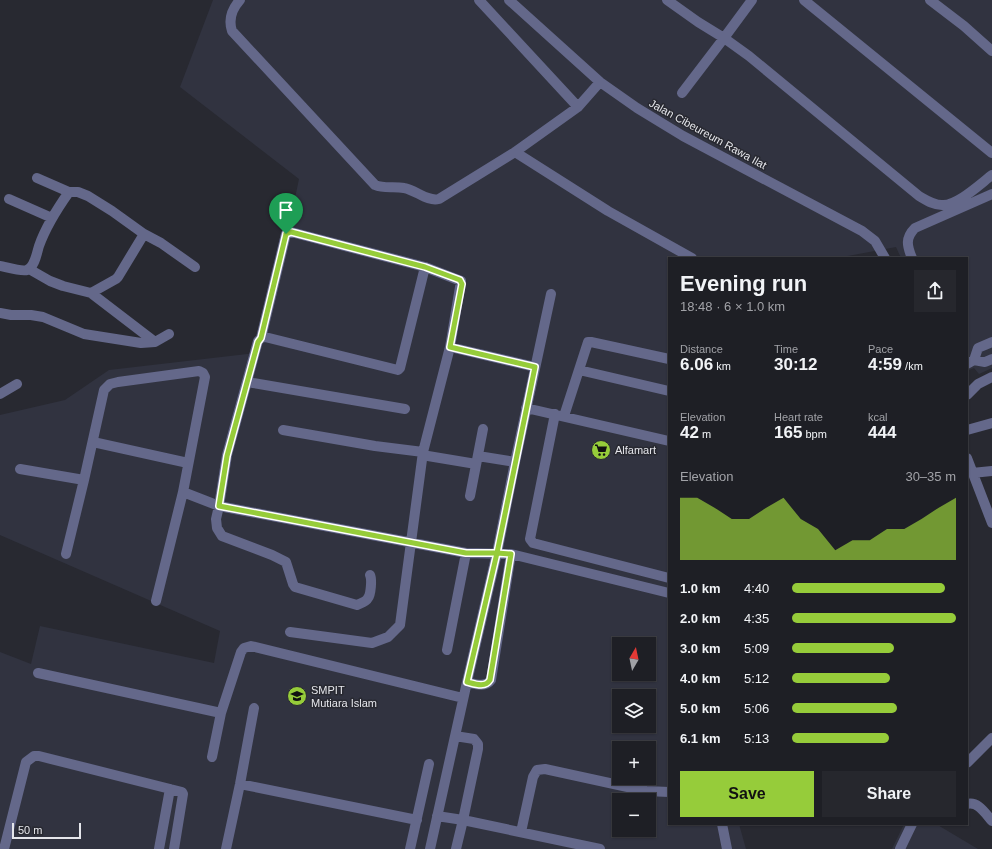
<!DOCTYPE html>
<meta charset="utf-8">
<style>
body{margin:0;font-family:Helvetica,sans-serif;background:#26272d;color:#f1f3f6;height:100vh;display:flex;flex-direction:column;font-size:15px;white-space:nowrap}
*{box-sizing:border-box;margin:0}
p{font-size:13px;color:#a1a2a7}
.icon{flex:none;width:22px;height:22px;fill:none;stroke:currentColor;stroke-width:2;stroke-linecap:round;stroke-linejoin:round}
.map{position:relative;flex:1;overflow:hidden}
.side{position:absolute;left:668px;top:257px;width:300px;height:568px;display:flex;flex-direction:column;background:#1e1f25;border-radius:0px;box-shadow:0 1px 3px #0004,0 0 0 1px #3c3d42}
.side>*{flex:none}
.needle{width:26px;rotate:9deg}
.controls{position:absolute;left:612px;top:637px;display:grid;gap:8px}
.controls a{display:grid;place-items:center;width:44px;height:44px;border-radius:0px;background:#1e1f25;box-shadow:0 1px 3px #0004,0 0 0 1px #3c3d42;font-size:20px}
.scale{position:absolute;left:12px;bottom:10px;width:69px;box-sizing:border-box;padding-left:4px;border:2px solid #e5e6eb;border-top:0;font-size:11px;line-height:14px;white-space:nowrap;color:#e5e6eb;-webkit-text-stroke:3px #282931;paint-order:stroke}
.pin{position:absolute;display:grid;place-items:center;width:34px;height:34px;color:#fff;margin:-41px -17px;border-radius:50% 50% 50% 0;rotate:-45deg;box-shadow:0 0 4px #0007}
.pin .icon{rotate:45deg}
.round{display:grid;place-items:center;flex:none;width:42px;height:42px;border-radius:0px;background:#26272d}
.headline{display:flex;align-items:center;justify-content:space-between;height:68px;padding:0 12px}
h1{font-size:22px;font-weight:700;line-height:30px}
.stats{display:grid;grid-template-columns:repeat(3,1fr);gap:6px;height:68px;padding:4px 12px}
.stats div{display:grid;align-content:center}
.stats b{font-size:17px;font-weight:700}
.stats small{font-size:11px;font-weight:400}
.stats p{font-size:11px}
.chart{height:112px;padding:8px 12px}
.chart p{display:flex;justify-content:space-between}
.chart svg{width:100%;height:72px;margin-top:4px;fill:#96cc3a;opacity:.7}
.cta{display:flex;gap:8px;margin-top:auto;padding:8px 12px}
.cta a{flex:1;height:46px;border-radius:0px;background:#96cc3a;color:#111;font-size:16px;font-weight:700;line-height:46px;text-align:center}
.cta a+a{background:#26272d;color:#f1f3f6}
ul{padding:0 12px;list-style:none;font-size:13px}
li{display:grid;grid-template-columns:64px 48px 1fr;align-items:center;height:30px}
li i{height:10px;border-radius:5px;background:#96cc3a}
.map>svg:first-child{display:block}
</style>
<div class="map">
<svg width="992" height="849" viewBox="0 0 992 849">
<rect width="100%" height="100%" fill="#282931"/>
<path fill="#313340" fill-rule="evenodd" d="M213,0H992V368L979,374L974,368L967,371V258H901L896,247L837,258H669V824H739L746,849H0V652L31,664L40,626L214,663L220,631L0,535V415L65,400L109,370L256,353L290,222L299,179L180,87ZM619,644H649V674H619ZM619,696H649V726H619ZM619,748H649V778H619ZM619,800H649V830H619Z
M904,824H936L978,849H892Z"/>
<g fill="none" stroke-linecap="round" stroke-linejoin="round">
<path stroke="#64688a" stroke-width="10" d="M240,0C232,9 228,19 232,31L375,185C384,189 394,186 404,188C416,190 427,202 439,199L515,152L578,107L600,82
M479,0L578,107
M509,0L600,82L637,108L683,136L862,231L875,241L885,258
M667,0L698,22L724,38L752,0
M804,0L992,153
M930,0L964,26L992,51
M682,93L724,38L749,56L919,196C926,200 933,205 942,205C957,206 980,184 992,175
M515,152L608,211L692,258
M37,178L69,192H78L88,196L112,211L144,234L161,243L195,267
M9,199L52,218
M912,258C907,246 905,238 915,228L992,194
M0,266C6,267 22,272 27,270C35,267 37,252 39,246C46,226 57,209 69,192
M425,267L400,368L398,370L265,337L261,338L258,341L227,455L219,506L466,553L511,554L669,593
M29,269L50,281L63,286L91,293L155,342
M91,293L116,279L118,277L144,234
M0,313L11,315H31L43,317L84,334L141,343L155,342L169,334
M261,338L286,234L291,232L425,267L461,281L450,347L423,452L400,625L388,637L372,643L290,632
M450,347L535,367
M974,360L978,348L992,342
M967,364L974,360L985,362L992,359
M579,370L669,391
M247,382L405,409
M0,394L17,384
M967,395L978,384L992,377
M526,408L669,441
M555,414L530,539L533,543L669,578
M564,416L588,342H591L669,359
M283,430L375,446L423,452
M967,430L992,423
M93,442L188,463
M422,455L476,464
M478,456L515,462
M967,458L992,523
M20,469L84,480
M972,473L992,471
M183,492L219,506L216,519L217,528L222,536L272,555L286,562L293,584L295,587L357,605C361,603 366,602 368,598C371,594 372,579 370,575
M470,496L483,429
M66,554L84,480L104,390L110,384L118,382L199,371L203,373L205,377L183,492L156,601
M447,650L466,553
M38,673L221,713L241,652L244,648L251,646L463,698
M467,682C475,684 485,688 491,680L511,554
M455,736L474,739L478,744V749L463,820L600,849
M212,757L221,713
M967,763L992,738
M240,784L417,820
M967,804C978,801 985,813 992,821
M437,816L463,820L456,849
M722,824L727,849
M521,832L533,777L537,770L545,769L646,791L669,792
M4,849L26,762L34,756H39L182,792L183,794L174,849
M159,849L170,789
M226,849L240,784L254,708
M410,849L429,764
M430,849L467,682L497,553L515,462L551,294
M900,849L912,824"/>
</g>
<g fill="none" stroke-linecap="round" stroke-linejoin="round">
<g stroke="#fff" stroke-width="8">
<path id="route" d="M286,234L291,232L295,233L425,267L460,280L462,284L450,347L535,367L497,553L467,682C475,684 485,688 490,680L511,554L497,553H466L219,506L227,456L258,342L261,338L286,234"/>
</g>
<use href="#route" stroke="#96cc3a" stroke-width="5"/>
</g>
<defs>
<g id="supermarket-disc" transform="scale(1)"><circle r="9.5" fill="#96cc3a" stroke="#282931"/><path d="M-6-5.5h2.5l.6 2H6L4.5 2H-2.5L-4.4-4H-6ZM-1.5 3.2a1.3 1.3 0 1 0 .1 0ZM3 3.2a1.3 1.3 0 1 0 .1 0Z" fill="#111"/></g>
<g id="school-disc" transform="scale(1)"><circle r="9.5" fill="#96cc3a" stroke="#282931"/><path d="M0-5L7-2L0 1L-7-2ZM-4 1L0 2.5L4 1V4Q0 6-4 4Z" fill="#111"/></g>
</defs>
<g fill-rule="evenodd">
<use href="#supermarket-disc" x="601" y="450"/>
<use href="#school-disc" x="297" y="696"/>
</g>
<g text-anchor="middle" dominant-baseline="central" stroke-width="3" stroke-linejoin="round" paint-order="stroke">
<g font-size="11" fill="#e5e6eb" stroke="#282931">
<text transform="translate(708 134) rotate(29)">Jalan Cibeureum Rawa Ilat</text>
</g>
<g font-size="11" fill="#e5e6eb" stroke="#282931" text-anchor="start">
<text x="615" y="450">Alfamart</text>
<text x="311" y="690">SMPIT<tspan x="311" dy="13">Mutiara Islam</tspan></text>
</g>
</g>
</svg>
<div class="controls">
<a><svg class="needle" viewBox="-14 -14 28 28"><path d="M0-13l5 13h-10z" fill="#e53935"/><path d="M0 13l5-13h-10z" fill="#a1a2a7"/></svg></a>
<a><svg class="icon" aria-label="layers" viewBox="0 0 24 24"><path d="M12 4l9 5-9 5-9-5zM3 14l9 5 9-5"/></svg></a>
<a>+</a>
<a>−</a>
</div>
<div class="scale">50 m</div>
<div class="pin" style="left:286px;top:234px;background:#1e9e55"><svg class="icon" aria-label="arrive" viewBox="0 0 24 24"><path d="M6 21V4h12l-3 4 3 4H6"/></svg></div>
<section class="side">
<div class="headline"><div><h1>Evening run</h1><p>18:48 · 6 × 1.0 km</p></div><a class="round"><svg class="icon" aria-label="share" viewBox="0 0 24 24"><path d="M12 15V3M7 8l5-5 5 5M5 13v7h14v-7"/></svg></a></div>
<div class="stats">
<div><p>Distance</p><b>6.06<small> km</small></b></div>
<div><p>Time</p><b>30:12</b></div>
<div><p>Pace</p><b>4:59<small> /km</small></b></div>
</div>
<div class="stats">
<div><p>Elevation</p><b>42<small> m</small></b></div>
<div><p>Heart rate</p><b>165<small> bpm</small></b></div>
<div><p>kcal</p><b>444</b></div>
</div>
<div class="chart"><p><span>Elevation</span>30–35 m</p>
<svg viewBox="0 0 160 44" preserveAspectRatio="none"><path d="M0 44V6L10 6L20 12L30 19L40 19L50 12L60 6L70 19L80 25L90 38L100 32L110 32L120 25L130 25L140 19L150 12L160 6V44z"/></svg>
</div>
<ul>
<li><b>1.0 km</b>4:40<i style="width:93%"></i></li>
<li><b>2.0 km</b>4:35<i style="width:100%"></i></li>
<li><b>3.0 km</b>5:09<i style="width:62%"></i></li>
<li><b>4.0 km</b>5:12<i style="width:60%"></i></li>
<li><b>5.0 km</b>5:06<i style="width:64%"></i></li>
<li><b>6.1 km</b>5:13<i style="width:59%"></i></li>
</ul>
<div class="cta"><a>Save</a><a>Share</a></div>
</section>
</div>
